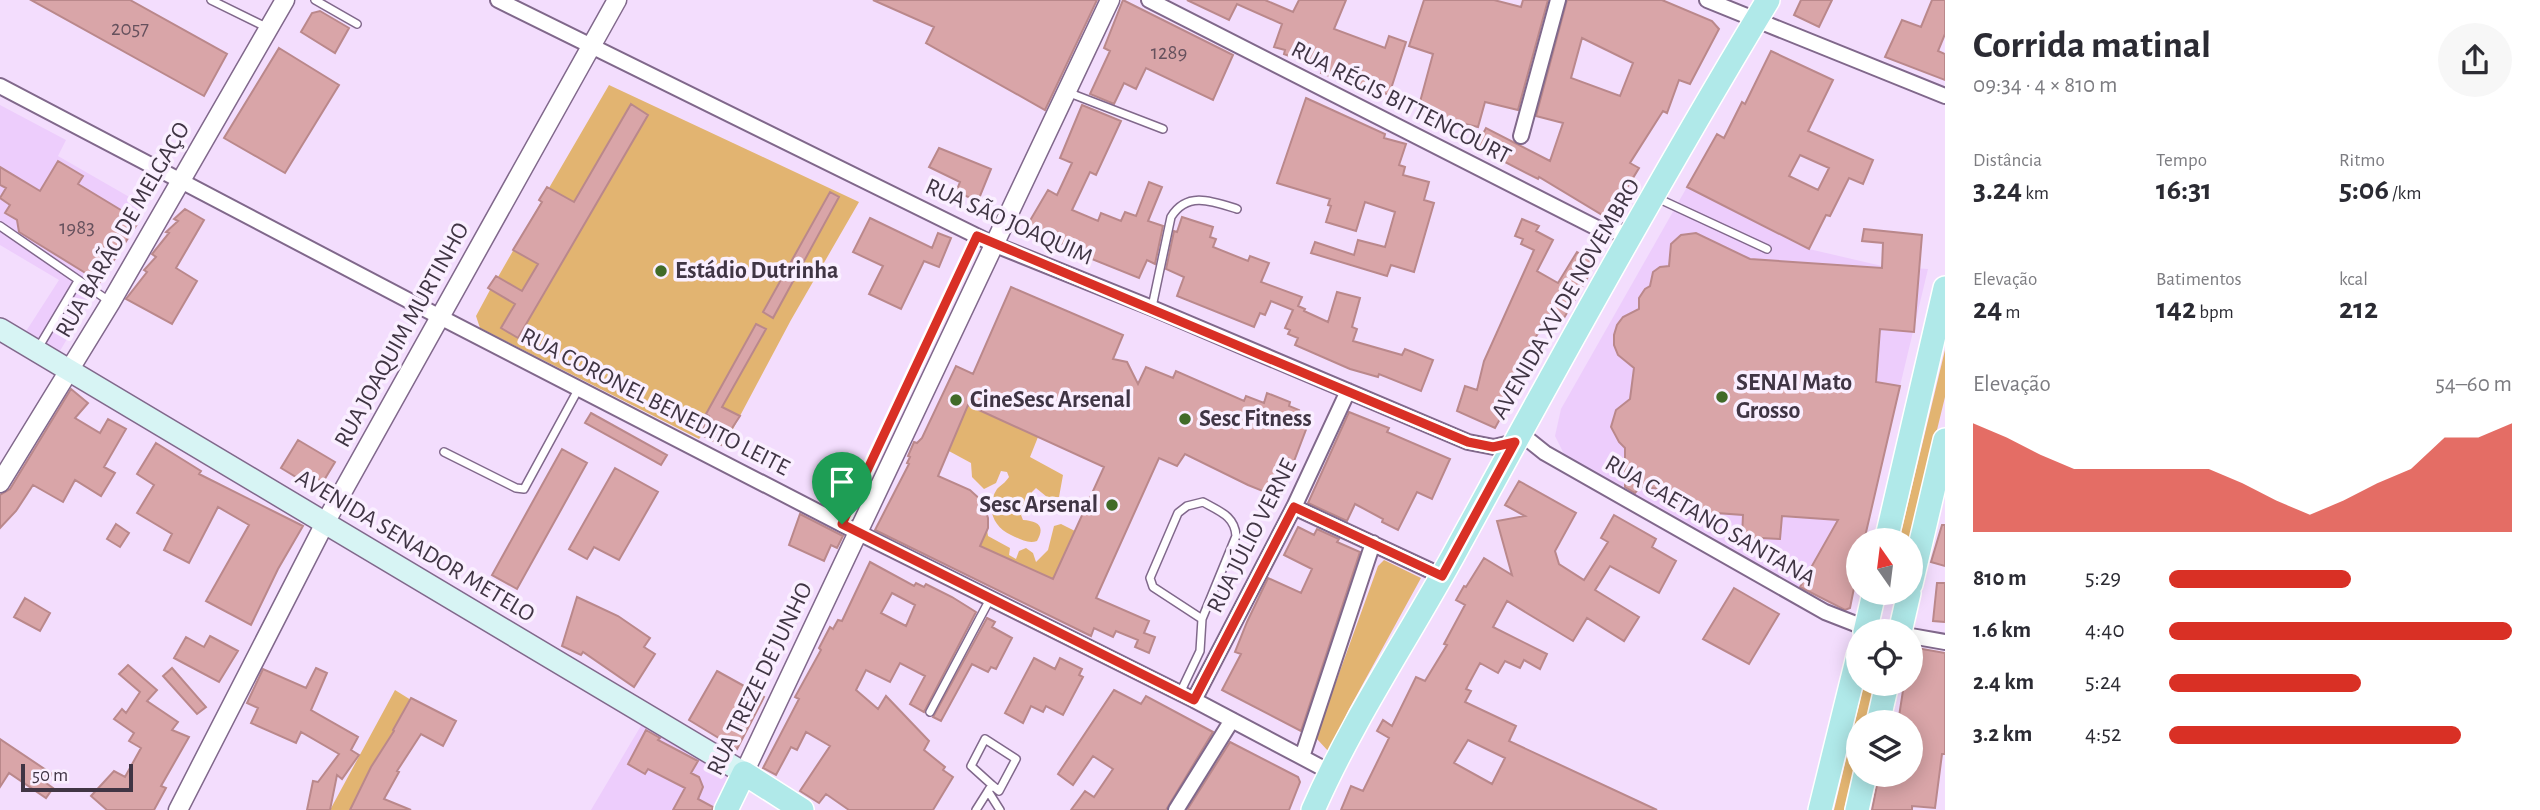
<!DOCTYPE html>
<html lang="pt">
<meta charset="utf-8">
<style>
body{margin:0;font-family:"Alegreya Sans",sans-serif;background:#f7f7f7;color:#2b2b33;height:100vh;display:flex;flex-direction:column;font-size:26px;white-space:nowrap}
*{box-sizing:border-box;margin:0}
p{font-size:23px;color:#7c7c81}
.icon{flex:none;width:38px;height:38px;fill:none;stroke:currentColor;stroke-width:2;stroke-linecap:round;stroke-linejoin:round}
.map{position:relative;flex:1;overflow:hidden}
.drawer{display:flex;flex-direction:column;background:#fff;width:595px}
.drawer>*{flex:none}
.needle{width:46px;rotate:346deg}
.fabs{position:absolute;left:1846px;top:528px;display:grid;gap:14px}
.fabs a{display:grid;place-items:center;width:77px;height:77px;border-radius:50%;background:#fff;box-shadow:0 4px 18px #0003;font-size:35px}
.scale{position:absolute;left:21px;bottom:18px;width:112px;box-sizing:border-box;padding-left:7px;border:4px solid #403544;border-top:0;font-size:19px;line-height:24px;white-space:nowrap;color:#403544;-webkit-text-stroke:5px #faefff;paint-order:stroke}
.pin{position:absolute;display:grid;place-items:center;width:60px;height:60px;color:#fff;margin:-72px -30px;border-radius:50% 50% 50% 0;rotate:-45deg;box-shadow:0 0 7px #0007}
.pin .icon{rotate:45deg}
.round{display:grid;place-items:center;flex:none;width:74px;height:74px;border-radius:37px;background:#f7f7f7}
.head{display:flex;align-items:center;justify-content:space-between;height:119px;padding:0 28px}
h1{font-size:38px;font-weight:700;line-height:52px}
.metrics{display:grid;grid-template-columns:repeat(3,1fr);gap:10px;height:119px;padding:7px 28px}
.metrics div{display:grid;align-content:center}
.metrics b{font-size:30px;font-weight:700}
.metrics small{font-size:19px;font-weight:400}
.metrics p{font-size:19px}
.chart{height:196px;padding:14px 28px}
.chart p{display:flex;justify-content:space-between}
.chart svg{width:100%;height:126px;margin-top:7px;fill:#d93025;opacity:.7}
ul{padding:0 28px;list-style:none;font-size:23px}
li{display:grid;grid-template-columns:112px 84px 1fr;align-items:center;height:52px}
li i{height:18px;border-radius:9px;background:#d93025}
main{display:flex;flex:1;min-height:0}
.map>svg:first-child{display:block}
</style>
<main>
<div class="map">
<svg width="1945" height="810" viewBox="0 0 1945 810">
<rect width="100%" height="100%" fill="#f3ddfd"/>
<path fill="#edcdfc" d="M0,105L66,140L58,156L145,206L57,356L23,336L59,280L0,245Z
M1687,187L1809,249L1882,266L1928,269L1900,386L1881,383L1848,500L1798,589L1566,458L1555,436L1561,409Z
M642,724L731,778L713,810H591Z"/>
<path fill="#e2b471" d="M609,85L859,202L791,320L724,446L702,435L699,439L480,328L476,316L490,290L488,288L496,276L498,277L541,202L539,200L547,187L549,188Z
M1945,350V397L1910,541H1899Z
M968,405L1038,437L1030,457L1063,475L1059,497H1047L1036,488L1032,492V498L1028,502L1027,511L1021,515L1023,520C1037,521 1046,525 1037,541C1028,544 1020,539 1011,535C993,527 985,507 997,489C1001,485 1005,483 1009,477L1007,472L1001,471L996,483L984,489L972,477L971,463L947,450Z
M1061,524L1075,531L1053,579L980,546L987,530L988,536L1010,548L1009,555L1016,559L1019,551L1026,548L1033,553L1036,562L1048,550L1054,526Z
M1384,560L1421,578L1348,711L1329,752L1317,739L1320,726L1378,566Z
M1864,684H1875L1865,723H1858V752L1844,810H1834Z
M395,690L411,700L354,810H330Z"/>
<path fill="#d9a5a8" stroke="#ba888b" stroke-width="2" fill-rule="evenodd" d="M31,0H130L227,54L204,96Z
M873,0H1097L1045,110L926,43L934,27Z
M1123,0L1233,55L1213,100L1146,68L1136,89L1124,83L1114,104L1090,94L1110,51L1104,48Z
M1187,0H1265L1293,12L1299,0H1346L1334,29L1385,48L1389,36L1406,42L1389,95L1363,86L1362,88L1321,73L1323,68L1284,54L1285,50L1274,47L1282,24L1237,4L1229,20Z
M1424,0H1494L1521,7L1523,0H1548L1518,110L1485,102L1478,127L1417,113L1433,54L1409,46Z
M1567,0H1662L1712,21L1719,29L1690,84L1679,80L1667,113L1663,111L1630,163L1639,168L1613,211L1604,216L1539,177L1538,179L1476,147L1486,128L1550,161L1563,123L1536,116ZM1582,38L1633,63L1620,96L1571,78Z
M1801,0H1832L1819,27L1794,15Z
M1932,0H1945V34L1938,51L1945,54V80L1885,57L1902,20L1921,27Z
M320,11L349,28L335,53L301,32L312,13Z
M279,48L339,85L285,173L224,138Z
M1771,51L1833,80L1808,131L1873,160L1863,184L1849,178L1830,216L1826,215L1809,249L1687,187L1717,134L1724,138L1742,102L1745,104ZM1800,155L1829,168L1818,190L1789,176Z
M1306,98L1385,134L1384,138L1406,144L1399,165L1405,167L1403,175L1429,182L1424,200L1434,203L1414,272L1391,265L1387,276L1311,253L1315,242L1354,255L1358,240L1385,247L1395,212L1365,202L1356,231L1326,222L1331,206L1328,205L1330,199L1277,183Z
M631,104L648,115L518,338L501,328L515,304L488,288L496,276L522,291L538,264L513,250L542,202L539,200L547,187L574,202Z
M1082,105L1121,121L1096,175L1090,172L1072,210L1098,221L1101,213L1121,221L1125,212L1136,216L1149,182L1162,187L1148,221L1163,226L1155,264L1147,260L1139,278L1072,251L1073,249L1060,243L1062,239L1028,224L1048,190L1057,195L1072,163L1060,158Z
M939,148L991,169L978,201L956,192L960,182L929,167Z
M58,161L83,176L78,184L139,221L100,282L19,232L17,220L5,213L10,205L0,198L6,188L0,185V167L40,191Z
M830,192L839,197L773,318L763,312Z
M185,209L204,220L176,268L197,281L172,324L126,299L147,272L144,270L156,257L152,254L169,233L166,232L178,221L174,219Z
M1182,217L1213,227L1210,237L1216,239L1213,247L1248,261L1250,256L1269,263L1261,282L1302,297L1298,306L1305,309L1304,311L1328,322L1337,292L1360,298L1352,327L1357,329L1353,341L1402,355L1405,349L1433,360L1421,391L1379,374L1378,377L1350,369L1295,345L1298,338L1288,334L1290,330L1285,328L1293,310L1271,301L1265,315L1260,313L1254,327L1177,296L1184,277L1166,269L1174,231L1177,232Z
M870,218L932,248L938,233L951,238L939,267L924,261L901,309L869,294L883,266L853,252Z
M1522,219L1539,226L1536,231L1553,240L1537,271L1558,283L1577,252L1596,263L1564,318L1552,312L1522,358L1526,360L1507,397L1511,399L1495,428L1457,411L1465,386L1477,390L1484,361L1534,250L1521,244L1523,239L1515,236Z
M1864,229L1922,235L1914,332L1880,329L1876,382L1900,386L1864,541H1858V568L1850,608L1845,610L1800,587L1838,520L1782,516L1780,539L1742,537L1743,515L1676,510L1677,490L1640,487L1635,493L1625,487V448L1619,442L1611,427L1616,410L1630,399L1634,368L1618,355L1614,345V335L1617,325L1623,317L1639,309V298L1645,289L1650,286L1653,272L1660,267L1669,266L1671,244L1681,235L1696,233L1750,259L1882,268L1883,243L1862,241Z
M1011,287L1123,335L1113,359L1127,362L1138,384L1146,367L1173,378L1176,371L1244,401L1246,396L1264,403L1267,393L1290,402L1289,406L1299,410L1298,414L1310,419L1280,498L1248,485L1185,454L1177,466L1159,458L1096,598L1149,621L1144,633L1155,637L1149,653L1135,647L1138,640L1116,631L1113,637L1094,628L1091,636L875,530L909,464L907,463L910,457L908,456L914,442L917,443L922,438L956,366L973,374ZM968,405L1104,467L1053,579L980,546L988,528V518L982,501L970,490L938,476Z
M756,324L766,329L722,407L740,416L721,445L700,434L709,416L706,414Z
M71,389L88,403L75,418L100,433L108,419L126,429L104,467L115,473L101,496L75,480L63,502L33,485L16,511L0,528V495L10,489Z
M1349,412L1389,428L1387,432L1450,459L1432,499L1417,492L1398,530L1382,522L1383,519L1355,504L1347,521L1308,503Z
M591,413L667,455L661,465L585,423Z
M298,440L335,462L323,482L305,472L301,480L281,468Z
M156,443L201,471L199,474L303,526L278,569L251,625L206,601L249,525L218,507L189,563L164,550L172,534L137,513L154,485L137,474Z
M562,449L587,463L517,589L492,575Z
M615,468L658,492L619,560L594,547L587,559L569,549Z
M1519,481L1576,513L1555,551L1559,564L1584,580L1608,542L1601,538L1614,515L1656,539L1652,547L1676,561L1659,593L1610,566L1595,590L1639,617L1624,641L1587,618L1573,641L1507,601L1493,627L1547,654L1540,669L1524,660L1520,668L1505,661L1498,673L1480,663L1466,689L1471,691L1465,702L1516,726L1509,741L1657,810H1341L1351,786L1363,791L1389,738L1377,731L1383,720L1392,726L1416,677L1425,681L1447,645L1444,644L1465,605L1456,600L1464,586L1466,587L1484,558L1512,575L1497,521L1525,516L1505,505ZM1468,740L1505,758L1492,784L1454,763Z
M800,514L843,536L837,548L831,545L824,561L789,545Z
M116,524L129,533L120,547L107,539Z
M1942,525H1945V566L1931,562Z
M1298,527L1314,535L1317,529L1339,539L1337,542L1360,552L1301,731L1222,690L1241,654L1235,652L1247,622L1268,578L1301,593L1312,569L1284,555Z
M870,562L914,586L916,583L924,587L926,584L952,597L976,612L924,712L910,704L925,676L900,663L890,682L866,670L856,690L878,709L886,696L929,741L924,750L945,767L943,770L953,777L933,810H849L826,794L819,803L800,791L830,746L806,732L797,750L791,747L776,775L763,768L799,699L795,697L821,650L819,648L830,627L833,629L838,620L842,621ZM892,593L915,605L906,626L881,613Z
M1937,583H1945V622L1933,621Z
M1734,588L1779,614L1749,664L1703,639Z
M577,597L618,616L650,638L644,647L655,654L634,687L583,652L581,655L562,646Z
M25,598L50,613L40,631L14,617Z
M987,618L995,622L992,627L1012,638L996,669L991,667L988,672L972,664L941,721L933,717Z
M210,636L238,651L219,682L174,658L186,637L204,647Z
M1911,647L1945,653V754H1942L1935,808L1912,806V810H1872L1879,775H1911V723H1898L1904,684H1911Z
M1034,658L1055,669L1060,658L1082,669L1079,675L1083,677L1063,715L1046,706L1043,712L1031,706L1023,723L1005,713Z
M128,665L157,690L147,701L178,722L172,730L189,737L161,786L166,788L154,810H107L91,796L114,771L125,777L141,748L129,741L134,733L114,719L122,709L126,713L140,692L119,674Z
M172,668L206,707L197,714L163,676Z
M316,668L327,673L311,710L358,737L351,750L359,755L342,779L337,775L330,810H307L313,781L318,782L339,754L301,732L296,743L251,723L258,708L247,703L263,669L306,688Z
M717,671L764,697L737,749L689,720Z
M1114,690L1141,704L1146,696L1213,732L1166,810H1071L1085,791L1094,797L1113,769L1093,756L1073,785L1058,774Z
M411,698L456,721L443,746L421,734L397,771L399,772L384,799L411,810H350L371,767L394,731L393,730Z
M646,730L660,738L658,740L698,761L691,773L699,777L703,787L698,799L713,807L712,810H673L685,788L648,769L645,774L628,764Z
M0,739L52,774L46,783L53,788L46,798L9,773L0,787Z
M1230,742L1298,777L1300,782L1289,810H1187Z"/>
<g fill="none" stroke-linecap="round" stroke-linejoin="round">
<g stroke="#80688b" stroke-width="10">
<path id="service" d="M211,0L268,28
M315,0L357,24
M1067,92L1163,129
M1655,197L1767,249
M0,226L109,301
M1152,307L1171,217C1187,191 1212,201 1237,209
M37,350L78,281
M444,452L516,488L524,489L579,388
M842,524L977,236
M1180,693L1200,651L1202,619L1153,587L1150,578L1178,513L1187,506L1203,502C1219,511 1235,516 1236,536L1202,619
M930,712L990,599
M992,785L999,791L1016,759L985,739L971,766L992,785L988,791L1000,810
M976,810L988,791"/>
</g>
<g stroke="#80688b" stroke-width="18">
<path id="minor" d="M498,0L993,244L1152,308L1468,442L1494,447L1515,442
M1149,0L1601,230L1621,232L1636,228
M1707,0L1945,96
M0,86L440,317L859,533L1194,700L1330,772
M1521,136L1558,0
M1520,433L1545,453L1825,612L1866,628L1885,632
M1294,507L1442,576
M1911,636L1945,642
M1194,700L1294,507L1348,391
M1302,757L1373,543
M1176,810L1232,720"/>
</g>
<g stroke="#80688b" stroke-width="21">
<path id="tertiary" d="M0,483L111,302L285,0
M744,773L1110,0
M178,810L325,523L617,0"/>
</g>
<g stroke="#80688b" stroke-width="24">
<path id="secondary" d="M0,329L744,773"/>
</g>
<g stroke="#fff" stroke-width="26">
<path id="primary" d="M1886,541L1945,288
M1911,584L1945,440
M1865,632L1874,593
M1900,632L1909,593
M1878,723L1887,684
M726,810L744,773L802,810
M1313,810C1352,721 1406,641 1453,556C1555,369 1658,182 1768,0
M1820,810L1858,656
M1857,810L1865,775"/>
</g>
<use href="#service" stroke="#fff" stroke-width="7"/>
<use href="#minor" stroke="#fff" stroke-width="14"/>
<use href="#tertiary" stroke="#fff" stroke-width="18"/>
<use href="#secondary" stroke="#d7f4f4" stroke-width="21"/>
<use href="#primary" stroke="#b0e9e9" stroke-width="23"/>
</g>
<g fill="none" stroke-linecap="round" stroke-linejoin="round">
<g stroke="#fff" stroke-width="14">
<path id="route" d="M977,236L1468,442L1493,447L1515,442L1442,576L1294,507L1194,700L842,524Z"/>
</g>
<use href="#route" stroke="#d93025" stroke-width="9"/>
</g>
<g fill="#416b28" stroke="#faefff" stroke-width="2.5">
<circle cx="661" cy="271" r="7"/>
<circle cx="1722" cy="397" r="7"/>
<circle cx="956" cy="400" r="7"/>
<circle cx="1185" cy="419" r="7"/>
<circle cx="1112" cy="505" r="7"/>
</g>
<g text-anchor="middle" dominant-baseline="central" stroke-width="7" stroke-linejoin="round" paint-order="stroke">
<g font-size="21" fill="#66515d">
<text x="130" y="28">2057</text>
<text x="1169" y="52">1289</text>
<text x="77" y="227">1983</text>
</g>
<g font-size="24" fill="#403544" stroke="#faefff">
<text transform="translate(1401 103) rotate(27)">RUA RÉGIS BITTENCOURT</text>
<text transform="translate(1009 222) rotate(24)">RUA SÃO JOAQUIM</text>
<text transform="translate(123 230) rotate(-60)">RUA BARÃO DE MELGAÇO</text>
<text transform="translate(1566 299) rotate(-60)">AVENIDA XV DE NOVEMBRO</text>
<text transform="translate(402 335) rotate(-61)">RUA JOAQUIM MURTINHO</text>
<text transform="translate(655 402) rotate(27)">RUA CORONEL BENEDITO LEITE</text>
<text transform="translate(1710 521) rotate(30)">RUA CAETANO SANTANA</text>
<text transform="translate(1252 536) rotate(-63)">RUA JÚLIO VERNE</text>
<text transform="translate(415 546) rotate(31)">AVENIDA SENADOR METELO</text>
<text transform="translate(760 679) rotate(-64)">RUA TREZE DE JUNHO</text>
</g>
<g font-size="24" font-weight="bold" fill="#403544" stroke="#faefff" text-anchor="start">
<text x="675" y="271">Estádio Dutrinha</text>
<text x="1736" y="383">SENAI Mato<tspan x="1736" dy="28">Grosso</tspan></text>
<text x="970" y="400">CineSesc Arsenal</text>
<text x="1199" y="419">Sesc Fitness</text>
<text x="1098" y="505" text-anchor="end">Sesc Arsenal</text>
</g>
</g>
</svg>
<div class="fabs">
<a><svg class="needle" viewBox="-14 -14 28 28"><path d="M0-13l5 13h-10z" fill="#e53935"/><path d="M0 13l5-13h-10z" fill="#7c7c81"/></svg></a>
<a><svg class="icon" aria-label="locate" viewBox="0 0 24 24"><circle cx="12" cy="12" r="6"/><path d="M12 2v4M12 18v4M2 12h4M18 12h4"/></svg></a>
<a><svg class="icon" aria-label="layers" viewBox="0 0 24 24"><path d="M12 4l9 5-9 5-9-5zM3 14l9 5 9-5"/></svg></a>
</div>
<div class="scale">50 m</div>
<div class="pin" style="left:842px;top:524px;background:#1e9e55"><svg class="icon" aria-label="arrive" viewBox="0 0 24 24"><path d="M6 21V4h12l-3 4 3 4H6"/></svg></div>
</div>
<section class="drawer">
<div class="head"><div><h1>Corrida matinal</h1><p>09:34 · 4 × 810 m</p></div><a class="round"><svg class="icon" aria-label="share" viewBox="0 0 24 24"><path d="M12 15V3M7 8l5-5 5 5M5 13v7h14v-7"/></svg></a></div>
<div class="metrics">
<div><p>Distância</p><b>3.24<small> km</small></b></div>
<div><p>Tempo</p><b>16:31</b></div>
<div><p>Ritmo</p><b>5:06<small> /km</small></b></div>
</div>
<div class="metrics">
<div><p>Elevação</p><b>24<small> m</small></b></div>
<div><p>Batimentos</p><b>142<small> bpm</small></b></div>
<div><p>kcal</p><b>212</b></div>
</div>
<div class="chart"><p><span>Elevação</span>54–60 m</p>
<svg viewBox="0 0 160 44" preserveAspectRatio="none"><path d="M0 44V6L10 11L20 17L30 22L40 22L50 22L60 22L70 22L80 27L90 33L100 38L110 33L120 27L130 22L140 11L150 11L160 6V44z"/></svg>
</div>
<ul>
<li><b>810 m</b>5:29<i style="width:53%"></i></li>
<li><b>1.6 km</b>4:40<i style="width:100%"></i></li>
<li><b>2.4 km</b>5:24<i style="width:56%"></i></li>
<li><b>3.2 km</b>4:52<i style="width:85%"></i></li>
</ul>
</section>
</main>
